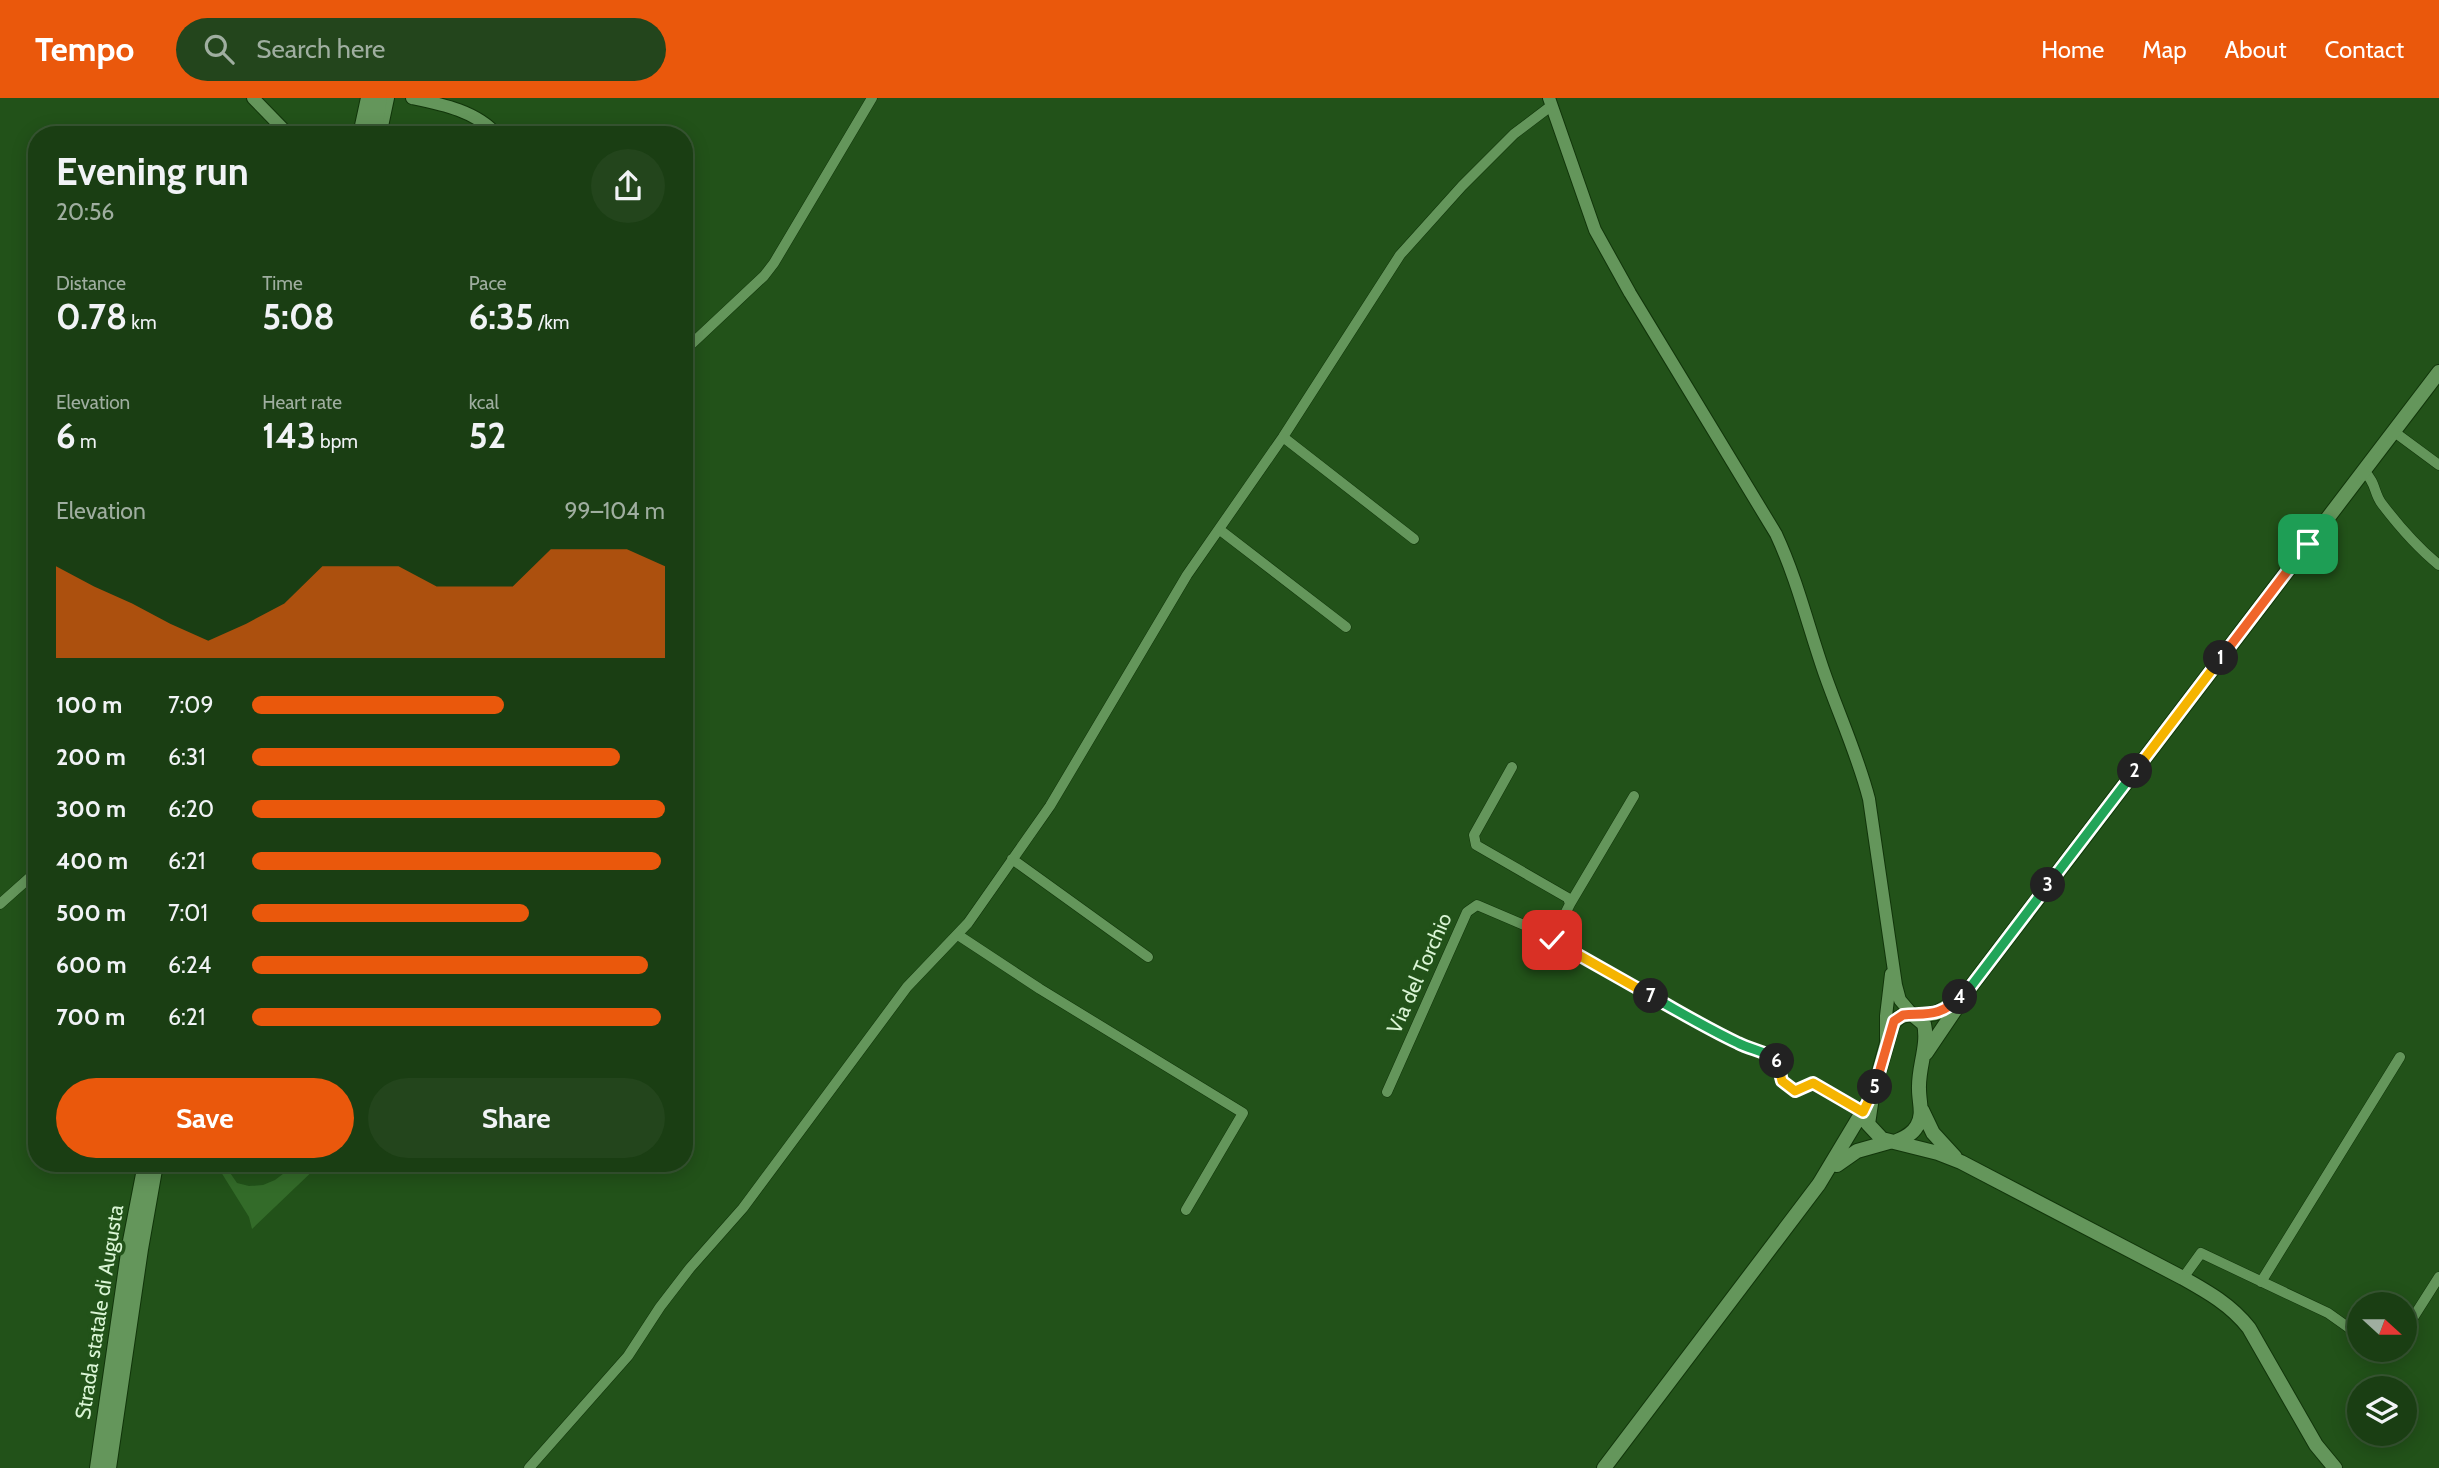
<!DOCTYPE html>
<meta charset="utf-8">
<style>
body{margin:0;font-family:Cabin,sans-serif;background:#23451c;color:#f1f3f6;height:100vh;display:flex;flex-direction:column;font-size:26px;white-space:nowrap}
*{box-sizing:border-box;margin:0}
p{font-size:23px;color:#9faea0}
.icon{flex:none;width:38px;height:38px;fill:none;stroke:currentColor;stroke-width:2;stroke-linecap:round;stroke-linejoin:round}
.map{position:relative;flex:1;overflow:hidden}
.side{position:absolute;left:28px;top:28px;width:665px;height:1046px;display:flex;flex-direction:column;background:#1a3e13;border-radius:28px;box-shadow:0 4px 18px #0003,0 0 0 2px #385733}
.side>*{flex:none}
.needle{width:46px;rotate:111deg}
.fabs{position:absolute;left:2347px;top:1194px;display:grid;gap:14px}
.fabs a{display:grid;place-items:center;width:70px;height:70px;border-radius:50%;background:#1a3e13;box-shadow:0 4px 18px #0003,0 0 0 2px #385733;font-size:35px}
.pin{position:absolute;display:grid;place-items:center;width:60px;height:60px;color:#fff;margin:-30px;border-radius:14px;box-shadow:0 4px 10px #0006}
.km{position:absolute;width:35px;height:35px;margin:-18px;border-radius:50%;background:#222;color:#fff;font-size:19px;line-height:35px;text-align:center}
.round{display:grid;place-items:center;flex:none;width:74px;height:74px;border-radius:37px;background:#23451c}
.overview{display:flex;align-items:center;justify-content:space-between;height:119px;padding:0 28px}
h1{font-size:38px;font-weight:700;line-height:52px}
.figures{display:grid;grid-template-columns:repeat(3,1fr);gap:10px;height:119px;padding:7px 28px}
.figures div{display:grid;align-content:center}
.figures b{font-size:35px;font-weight:700}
.figures small{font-size:19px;font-weight:400}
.figures p{font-size:19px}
.chart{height:196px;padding:14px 28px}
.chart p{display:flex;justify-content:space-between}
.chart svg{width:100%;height:126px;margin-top:7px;fill:#ea580c;opacity:.7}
.action{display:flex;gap:14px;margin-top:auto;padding:14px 28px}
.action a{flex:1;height:80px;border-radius:42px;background:#ea580c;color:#fff;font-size:28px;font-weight:700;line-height:80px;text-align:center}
.action a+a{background:#23451c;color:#f1f3f6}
ul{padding:0 28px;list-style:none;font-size:23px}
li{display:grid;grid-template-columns:112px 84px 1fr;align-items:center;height:52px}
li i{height:18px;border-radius:9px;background:#ea580c}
header{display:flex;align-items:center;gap:42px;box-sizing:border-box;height:98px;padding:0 35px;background:#ea580c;color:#fff}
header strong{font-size:33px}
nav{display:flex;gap:38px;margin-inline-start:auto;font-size:24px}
.search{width:490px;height:63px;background:#23451c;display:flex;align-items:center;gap:18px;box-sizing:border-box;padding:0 24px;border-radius:38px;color:#9faea0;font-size:26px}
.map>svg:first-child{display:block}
</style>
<header>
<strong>Tempo</strong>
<div class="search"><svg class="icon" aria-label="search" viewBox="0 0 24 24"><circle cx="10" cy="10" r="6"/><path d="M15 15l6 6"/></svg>Search here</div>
<nav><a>Home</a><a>Map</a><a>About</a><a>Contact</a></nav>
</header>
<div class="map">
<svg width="2439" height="1370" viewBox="0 0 2439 1370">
<rect width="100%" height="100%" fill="#225219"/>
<path fill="#336b29" d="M216,1066H224L237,1085L249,1088L263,1087L275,1082L296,1066H320L252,1131L249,1119Z"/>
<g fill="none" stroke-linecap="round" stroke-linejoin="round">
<g stroke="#11350a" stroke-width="11">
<path id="minor" d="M684,253L764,178L774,165L872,0
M2393,333L2439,367
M1283,339L1414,441
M2364,373C2377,386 2373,394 2382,406C2398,427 2418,450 2439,467
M1220,432L1346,529
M1512,669L1474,737L1476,747L1568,800L1570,806L1552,842
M1012,761L1148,859
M0,806L37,773
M1570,806L1634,698
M958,837L1040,891L1243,1015L1186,1112
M1387,994L1467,814L1477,807L1538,833L1718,935L1776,961L1782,983L1795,993L1813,985L1863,1014
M2183,1180L2201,1155L2328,1215L2359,1237
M2261,1184L2400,959
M2404,1234L2439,1179
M2380,1251L2390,1258L2394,1251
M529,1370L628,1258L660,1209L690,1170L743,1110L907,889L968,825L1050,708L1187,477L1283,339L1400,157L1462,88L1514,36L1551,8"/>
</g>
<g stroke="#11350a" stroke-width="14">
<path id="tertiary" d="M253,0L289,37
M412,0C441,6 477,13 497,37
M1549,0L1595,132L1630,195L1776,436C1797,481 1808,528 1824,574C1839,617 1858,658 1869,701L1896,887L1900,902L1912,916
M381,33L388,0
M1886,942V918L1891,876"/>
</g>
<g stroke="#11350a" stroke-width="16">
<path id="secondary" d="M360,37L368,0
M374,37L380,0
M1916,918L1936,915L1956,903
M1926,955L1972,887L2439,274
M1922,1012L1933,1035L1955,1059
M1895,1044C1903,1040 1912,1037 1917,1028C1924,1016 1919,1005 1919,991C1918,969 1929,947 1924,926L1912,916C1901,917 1895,920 1891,931L1872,999L1868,1026L1882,1041L1938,1055L1961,1064L2183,1180C2208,1194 2231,1207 2249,1230L2316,1347L2335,1370
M1837,1067L1857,1053L1889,1044
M97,1370L129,1148L145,1066
M109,1370L141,1151L156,1066
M1604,1370L1819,1086L1867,1006"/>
</g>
<use href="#minor" stroke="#64965b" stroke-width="10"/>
<use href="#tertiary" stroke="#64965b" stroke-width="12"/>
<use href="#secondary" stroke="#64965b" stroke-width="14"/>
</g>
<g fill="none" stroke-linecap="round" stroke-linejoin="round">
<g stroke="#fff" stroke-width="14">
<path id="split-1" d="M2221,560L2308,446"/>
</g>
<g stroke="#fff" stroke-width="14">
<path id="split-2" d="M2135,673L2221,560"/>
</g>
<g stroke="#fff" stroke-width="14">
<path id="split-3" d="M2048,787L2135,673"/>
</g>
<g stroke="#fff" stroke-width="14">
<path id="split-4" d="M1960,899L1972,887L2048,787"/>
</g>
<g stroke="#fff" stroke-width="14">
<path id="split-5" d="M1875,989L1894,923L1903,917C1928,915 1940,919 1960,899"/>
</g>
<g stroke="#fff" stroke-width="14">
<path id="split-6" d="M1777,963L1782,983L1795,993L1813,985L1863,1014L1875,989"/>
</g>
<g stroke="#fff" stroke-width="14">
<path id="split-7" d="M1651,898C1680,914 1708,931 1738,945C1751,952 1767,953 1777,963"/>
</g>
<g stroke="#fff" stroke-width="14">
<path id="split-8" d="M1552,842L1651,898"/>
</g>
<use href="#split-1" stroke="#f0652b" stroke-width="9"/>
<use href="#split-2" stroke="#f5b400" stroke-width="9"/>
<use href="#split-3" stroke="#22a559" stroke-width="9"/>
<use href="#split-4" stroke="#22a559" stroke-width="9"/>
<use href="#split-5" stroke="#f0652b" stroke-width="9"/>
<use href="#split-6" stroke="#f5b400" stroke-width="9"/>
<use href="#split-7" stroke="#22a559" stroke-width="9"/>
<use href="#split-8" stroke="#f5b400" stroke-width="9"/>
</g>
<g text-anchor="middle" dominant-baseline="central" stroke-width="7" stroke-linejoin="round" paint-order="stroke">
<g font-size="21" fill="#daf5d5" stroke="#225219">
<text transform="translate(1419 875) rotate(-66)">Via del Torchio</text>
<text transform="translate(99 1214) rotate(-81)">Strada statale di Augusta</text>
</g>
</g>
</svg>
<div class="fabs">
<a><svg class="needle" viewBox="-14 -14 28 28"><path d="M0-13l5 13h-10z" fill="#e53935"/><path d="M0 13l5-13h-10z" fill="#9faea0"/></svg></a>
<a><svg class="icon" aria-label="layers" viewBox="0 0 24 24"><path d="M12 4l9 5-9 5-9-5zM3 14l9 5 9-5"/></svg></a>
</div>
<div class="pin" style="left:2308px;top:446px;background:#1e9e55"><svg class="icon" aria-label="arrive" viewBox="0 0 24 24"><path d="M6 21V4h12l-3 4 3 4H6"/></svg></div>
<div class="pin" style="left:1552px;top:842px;background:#d93025"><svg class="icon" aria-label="check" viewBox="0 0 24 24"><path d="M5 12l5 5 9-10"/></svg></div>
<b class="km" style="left:2221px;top:560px">1</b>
<b class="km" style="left:2135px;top:673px">2</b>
<b class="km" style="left:2048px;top:787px">3</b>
<b class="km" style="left:1960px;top:899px">4</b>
<b class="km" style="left:1875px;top:989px">5</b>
<b class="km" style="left:1777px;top:963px">6</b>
<b class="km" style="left:1651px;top:898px">7</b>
<section class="side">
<div class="overview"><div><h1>Evening run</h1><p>20:56</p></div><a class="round"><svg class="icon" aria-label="share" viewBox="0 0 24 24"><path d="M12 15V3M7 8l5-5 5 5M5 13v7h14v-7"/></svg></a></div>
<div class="figures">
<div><p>Distance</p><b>0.78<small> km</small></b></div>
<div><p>Time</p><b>5:08</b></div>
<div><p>Pace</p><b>6:35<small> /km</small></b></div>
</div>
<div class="figures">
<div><p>Elevation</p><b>6<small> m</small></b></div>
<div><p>Heart rate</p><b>143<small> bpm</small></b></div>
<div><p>kcal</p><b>52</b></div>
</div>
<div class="chart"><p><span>Elevation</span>99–104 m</p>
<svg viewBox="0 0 160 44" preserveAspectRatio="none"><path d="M0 44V12L10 19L20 25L30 32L40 38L50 32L60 25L70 12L80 12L90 12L100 19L110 19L120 19L130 6L140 6L150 6L160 12V44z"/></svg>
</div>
<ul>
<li><b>100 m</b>7:09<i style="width:61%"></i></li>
<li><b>200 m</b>6:31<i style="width:89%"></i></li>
<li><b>300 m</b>6:20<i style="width:100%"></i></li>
<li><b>400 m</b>6:21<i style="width:99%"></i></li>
<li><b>500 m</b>7:01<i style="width:67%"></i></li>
<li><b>600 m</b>6:24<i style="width:96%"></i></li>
<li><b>700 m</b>6:21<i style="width:99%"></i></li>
</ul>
<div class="action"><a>Save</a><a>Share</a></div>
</section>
</div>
